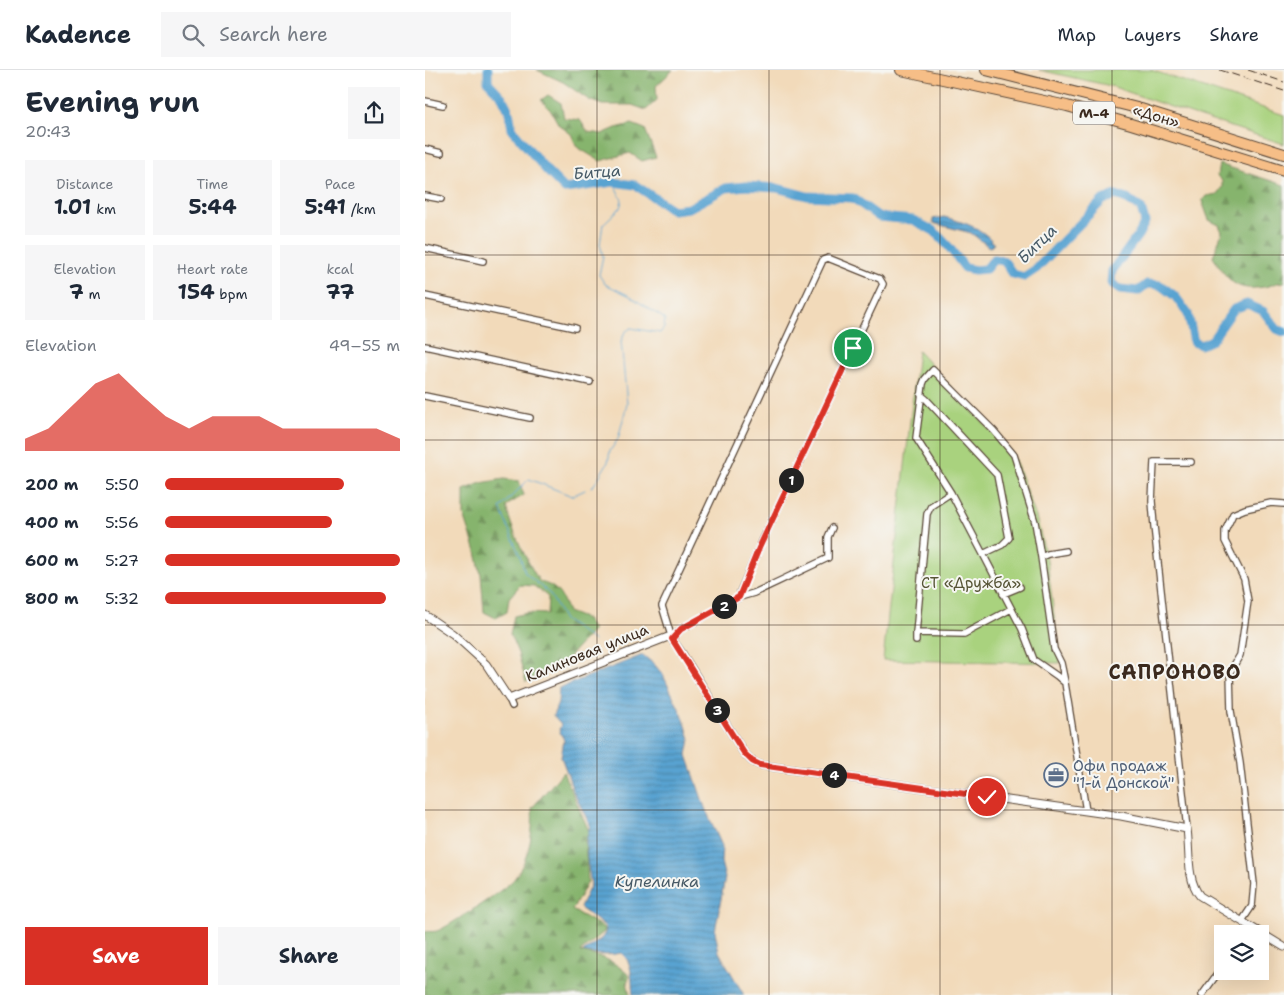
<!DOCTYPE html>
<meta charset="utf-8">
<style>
body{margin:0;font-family:"Shantell Sans",sans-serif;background:#f6f6f7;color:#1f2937;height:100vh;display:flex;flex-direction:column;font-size:19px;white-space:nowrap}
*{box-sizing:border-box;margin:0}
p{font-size:16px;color:#747a83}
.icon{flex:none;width:28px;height:28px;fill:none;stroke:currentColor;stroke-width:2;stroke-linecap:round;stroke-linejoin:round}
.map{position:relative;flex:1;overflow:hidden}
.details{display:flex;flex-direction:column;background:#fff;width:425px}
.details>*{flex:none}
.fabs{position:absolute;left:789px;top:855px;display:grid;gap:10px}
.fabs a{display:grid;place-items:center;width:55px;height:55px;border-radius:0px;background:#fff;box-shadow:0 5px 20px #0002;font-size:25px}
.pin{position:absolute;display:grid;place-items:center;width:42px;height:42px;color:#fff;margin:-21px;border:2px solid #fff;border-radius:50%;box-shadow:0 1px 5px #0007}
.km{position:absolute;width:25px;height:25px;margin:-12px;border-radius:50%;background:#222;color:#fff;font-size:14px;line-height:25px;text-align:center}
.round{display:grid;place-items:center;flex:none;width:52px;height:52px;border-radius:0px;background:#f6f6f7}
.overview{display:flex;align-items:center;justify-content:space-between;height:85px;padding:0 25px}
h1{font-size:28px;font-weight:700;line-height:38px}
.stats{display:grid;grid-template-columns:repeat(3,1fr);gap:8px;height:85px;padding:5px 25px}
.stats div{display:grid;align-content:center;border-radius:0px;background:#f6f6f7;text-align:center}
.stats b{font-size:21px;font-weight:700}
.stats small{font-size:14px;font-weight:400}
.stats p{font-size:14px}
.chart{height:140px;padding:10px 25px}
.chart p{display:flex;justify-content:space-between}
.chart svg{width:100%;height:90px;margin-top:5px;fill:#d93025;opacity:.7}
.button{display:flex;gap:10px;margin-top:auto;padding:10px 25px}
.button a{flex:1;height:58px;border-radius:0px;background:#d93025;color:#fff;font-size:20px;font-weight:700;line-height:58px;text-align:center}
.button a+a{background:#f6f6f7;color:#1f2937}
ul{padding:0 25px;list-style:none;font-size:16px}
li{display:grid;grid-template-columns:80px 60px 1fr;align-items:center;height:38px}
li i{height:12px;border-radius:6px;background:#d93025}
header{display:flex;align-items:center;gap:30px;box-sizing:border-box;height:70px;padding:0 25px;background:#fff;border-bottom:1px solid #e0e1e3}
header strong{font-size:24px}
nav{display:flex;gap:28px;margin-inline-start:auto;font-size:18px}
.search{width:350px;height:45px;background:#f6f6f7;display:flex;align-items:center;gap:12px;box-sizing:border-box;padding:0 18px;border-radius:0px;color:#747a83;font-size:19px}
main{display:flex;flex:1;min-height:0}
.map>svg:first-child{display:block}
</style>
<header>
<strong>Kadence</strong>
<div class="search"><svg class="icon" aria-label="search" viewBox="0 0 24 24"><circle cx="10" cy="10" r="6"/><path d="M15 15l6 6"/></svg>Search here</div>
<nav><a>Map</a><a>Layers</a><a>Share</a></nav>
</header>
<main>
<section class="details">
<div class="overview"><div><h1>Evening run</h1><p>20:43</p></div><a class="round"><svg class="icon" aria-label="share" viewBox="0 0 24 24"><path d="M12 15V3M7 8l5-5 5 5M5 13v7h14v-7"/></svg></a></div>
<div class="stats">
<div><p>Distance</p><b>1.01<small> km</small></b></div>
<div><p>Time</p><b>5:44</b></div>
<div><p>Pace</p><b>5:41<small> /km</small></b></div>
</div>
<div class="stats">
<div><p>Elevation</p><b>7<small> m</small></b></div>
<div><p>Heart rate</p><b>154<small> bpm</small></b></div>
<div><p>kcal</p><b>77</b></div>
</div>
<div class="chart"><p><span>Elevation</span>49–55 m</p>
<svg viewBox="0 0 160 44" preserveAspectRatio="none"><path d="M0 44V38L10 33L20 22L30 11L40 6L50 17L60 27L70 33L80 27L90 27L100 27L110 33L120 33L130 33L140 33L150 33L160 38V44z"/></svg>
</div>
<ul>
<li><b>200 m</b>5:50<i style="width:76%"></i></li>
<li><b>400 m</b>5:56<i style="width:71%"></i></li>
<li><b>600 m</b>5:27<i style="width:100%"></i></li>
<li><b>800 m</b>5:32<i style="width:94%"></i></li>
</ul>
<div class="button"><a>Save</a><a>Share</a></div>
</section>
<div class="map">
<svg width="859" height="925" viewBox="0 0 859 925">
<defs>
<pattern id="forest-firs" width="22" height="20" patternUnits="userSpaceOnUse" patternTransform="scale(1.25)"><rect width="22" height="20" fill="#86b46d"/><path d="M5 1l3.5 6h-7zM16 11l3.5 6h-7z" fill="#6f9359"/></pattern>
<pattern id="water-rules" width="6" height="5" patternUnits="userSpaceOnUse" patternTransform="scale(1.25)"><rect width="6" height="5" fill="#59a3d1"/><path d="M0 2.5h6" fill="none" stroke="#4b85a9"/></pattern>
</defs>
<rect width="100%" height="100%" fill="#f6f6f2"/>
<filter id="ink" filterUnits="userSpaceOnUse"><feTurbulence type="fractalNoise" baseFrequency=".02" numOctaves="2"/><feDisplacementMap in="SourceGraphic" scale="10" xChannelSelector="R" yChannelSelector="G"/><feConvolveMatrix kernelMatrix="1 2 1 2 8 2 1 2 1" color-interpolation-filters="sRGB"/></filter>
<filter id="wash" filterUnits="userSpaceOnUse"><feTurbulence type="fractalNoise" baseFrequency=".0096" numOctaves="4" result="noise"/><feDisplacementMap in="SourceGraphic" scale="20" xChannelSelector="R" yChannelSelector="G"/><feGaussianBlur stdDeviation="1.12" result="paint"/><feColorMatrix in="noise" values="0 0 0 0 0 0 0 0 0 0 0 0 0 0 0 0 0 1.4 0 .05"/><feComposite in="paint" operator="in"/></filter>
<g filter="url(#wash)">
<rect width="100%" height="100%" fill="#f2daba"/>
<path fill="#a9d27e" stroke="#727e4e" d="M614,0H726L859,45V74L766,44L686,16Z
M493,281L588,385L611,447L622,490L635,593L458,590Z"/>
<path fill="url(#forest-firs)" stroke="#606f46" d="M112,0H248L231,16L232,30L221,40L207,35H177L164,30L138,12Z
M123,25L136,33L139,48L155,50L163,62L177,64L191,58L207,54L220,59L231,87L217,91L205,83L175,91L152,77L146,64L134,55L126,41L116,30Z
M794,94L859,115V212C854,212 849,214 844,216C811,223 805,213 788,187L797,162L794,155L784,150L777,131L781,126L792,124L797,117V111L792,106Z
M79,409L94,411L99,425L81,436C85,457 103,494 115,512C134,517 136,525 143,542L161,549L168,560L142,589L101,612L93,583L85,564L89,546L102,543L122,544L123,527L109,516L95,515L84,528L82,542L71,548L59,542L56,505L51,482L39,445V420L56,413Z
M138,702L164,761L160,771L163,812L147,840L178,857L180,861L155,882C180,888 185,888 205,906L202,912L205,925H0V862C4,861 8,862 12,861C23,857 82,818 89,809C104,789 109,762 107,738Z"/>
<path fill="url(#water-rules)" stroke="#4a6678" d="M519,147C538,152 556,157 569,173L567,176L564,177L546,163L508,153V149Z
M218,585L230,595L238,605L259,649L265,669L262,685L280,738L297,776L296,792L300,808L290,861L294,882L319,925H208C206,910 209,893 196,883C183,886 170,885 158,882L177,868L181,861L180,856L155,838L166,814L162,790L161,771L165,755L148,721L143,705L136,687L139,670L134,660L136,655L128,646L133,633L134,618Z"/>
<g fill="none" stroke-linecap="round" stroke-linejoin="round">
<path stroke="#59a3d1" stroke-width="1" d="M166,417L169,415L183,392L185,381L193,369L202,334L196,271L200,262L206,258L235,263L239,258L240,249L203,225L180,214L174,205L178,186L175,174L178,154L195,138L197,130L188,112
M160,420L147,426L104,409L75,438L95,486L100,503L125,524L139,550L169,571"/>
<path stroke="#59a3d1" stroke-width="9" d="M63,0V12L77,27L84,41L87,59L122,101L140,119L188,112L210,115L248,140L264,138L301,118L321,116L352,118L382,126L428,128L454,147L488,150L509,161L524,177L540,198L550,200L561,199L569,189L579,191L588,204L599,207L611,199L678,130L691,125L702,129L716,138L720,152L714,164L687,201L686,213L695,219L713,221L722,214L735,215L750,226L763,244L769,272L776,275L787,270L809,239L822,234L838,241L852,259L859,262"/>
</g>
</g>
<g filter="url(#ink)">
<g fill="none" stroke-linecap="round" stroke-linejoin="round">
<g stroke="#564435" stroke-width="8">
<path id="minor" d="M0,31L18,35
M0,79L16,83
M0,126L16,129
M0,178L58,191
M0,226L150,258
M0,276L165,312
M496,325L501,329L572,405L584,468L577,475L558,484
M0,326L105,348
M641,481L623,484L616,487L610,452L589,385L569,361L508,300L500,309L498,314L491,368L526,423L558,484L597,559L609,590L632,606L640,613L661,741
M616,487L629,579L636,593L640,612
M578,524L595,517
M491,563L502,444L506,436L526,423
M247,569L237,536L398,190L403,188L455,209L458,214L334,478L315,522V527
M247,569L256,559L315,527L329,523L403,488V467L407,458
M491,571V563L539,564L586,539
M84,629L87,636
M762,759L729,456L727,431L729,392H766
M817,851L827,836L829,814L815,693L806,641L805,602L815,585L823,531L819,509L800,471V461L808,444L820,439L846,433L859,434
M821,864L826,857
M777,925L798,896"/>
</g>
<g stroke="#564435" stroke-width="9">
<path id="tertiary" d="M0,545L28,564L61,594L84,629L243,567L247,569L256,582L319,683L327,691L335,695L696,746L762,759C765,780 761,809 775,826L859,877"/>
</g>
<g stroke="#564435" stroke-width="12">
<path id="motorway" d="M476,0L642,36L706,54L859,101
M561,0L716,39L859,84"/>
</g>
<use href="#minor" stroke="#fff" stroke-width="5.5"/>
<use href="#tertiary" stroke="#fff" stroke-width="7"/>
<use href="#motorway" stroke="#f6be87" stroke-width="10"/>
<path stroke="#3b2a1e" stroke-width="1" stroke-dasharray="8 4" stroke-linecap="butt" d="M795,0L859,21
M823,0L859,12"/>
</g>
</g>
<g fill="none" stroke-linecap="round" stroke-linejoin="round" filter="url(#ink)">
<g stroke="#fff" stroke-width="10">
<path id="route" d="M428,278L334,478L314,527L256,559L247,569L319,683L327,691L335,695L562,727"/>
</g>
<use href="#route" stroke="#d93025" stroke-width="6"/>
</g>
<path fill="none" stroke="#3b2a1e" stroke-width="1" stroke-opacity="0.55" d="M172,0V925M344,0V925M515,0V925M687,0V925M0,185H859M0,370H859M0,555H859M0,740H859"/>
<defs>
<g id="office-ring" transform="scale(1.25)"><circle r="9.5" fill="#f6f6f2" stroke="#5c6f8a" stroke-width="1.5"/><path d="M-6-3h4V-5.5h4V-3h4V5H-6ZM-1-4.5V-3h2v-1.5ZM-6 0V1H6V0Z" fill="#5c6f8a"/></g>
</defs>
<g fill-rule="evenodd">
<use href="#office-ring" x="631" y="705"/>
</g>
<g text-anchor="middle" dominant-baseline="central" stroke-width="4" stroke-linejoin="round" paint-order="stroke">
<rect fill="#f6f6f2" stroke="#73675e" stroke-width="1" x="648" y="31.5" width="42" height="23" rx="4"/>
<g font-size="14" font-weight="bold" fill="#3b2a1e">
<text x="669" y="43">М-4</text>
</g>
<g font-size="15" fill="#3b2a1e" stroke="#f6f6f2">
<text transform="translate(731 46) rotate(17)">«Дон»</text>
<text transform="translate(162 583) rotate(-22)">Калиновая улица</text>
</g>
<g font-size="15" fill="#565436" stroke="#f6f6f2">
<text x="546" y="513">СТ «Дружба»</text>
</g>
<g font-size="15" fill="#4e5e75" stroke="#f6f6f2" text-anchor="start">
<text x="648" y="696">Офи продаж<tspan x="648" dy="17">"1-й Донской"</tspan></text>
</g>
<g font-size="16" font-style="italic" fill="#475a66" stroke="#f6f6f2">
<text transform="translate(172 102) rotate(-4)">Битца</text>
<text transform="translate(612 174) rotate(-44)">Битца</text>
<text x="232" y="811">Купелинка</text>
</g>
<g font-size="20" font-weight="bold" letter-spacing="1" fill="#3b2a1e" stroke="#f6f6f2">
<text x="750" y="602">САПРОНОВО</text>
</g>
</g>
</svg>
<div class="fabs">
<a><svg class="icon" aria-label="layers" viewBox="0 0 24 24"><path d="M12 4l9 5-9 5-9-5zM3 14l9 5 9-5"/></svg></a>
</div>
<div class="pin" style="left:428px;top:278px;background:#1e9e55"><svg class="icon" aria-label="arrive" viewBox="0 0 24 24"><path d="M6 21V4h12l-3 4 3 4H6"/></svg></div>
<div class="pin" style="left:562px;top:727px;background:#d93025"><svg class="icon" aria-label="check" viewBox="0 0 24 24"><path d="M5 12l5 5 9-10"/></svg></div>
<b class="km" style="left:366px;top:410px">1</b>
<b class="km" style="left:299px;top:536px">2</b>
<b class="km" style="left:292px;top:640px">3</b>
<b class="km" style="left:409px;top:705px">4</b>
</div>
</main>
